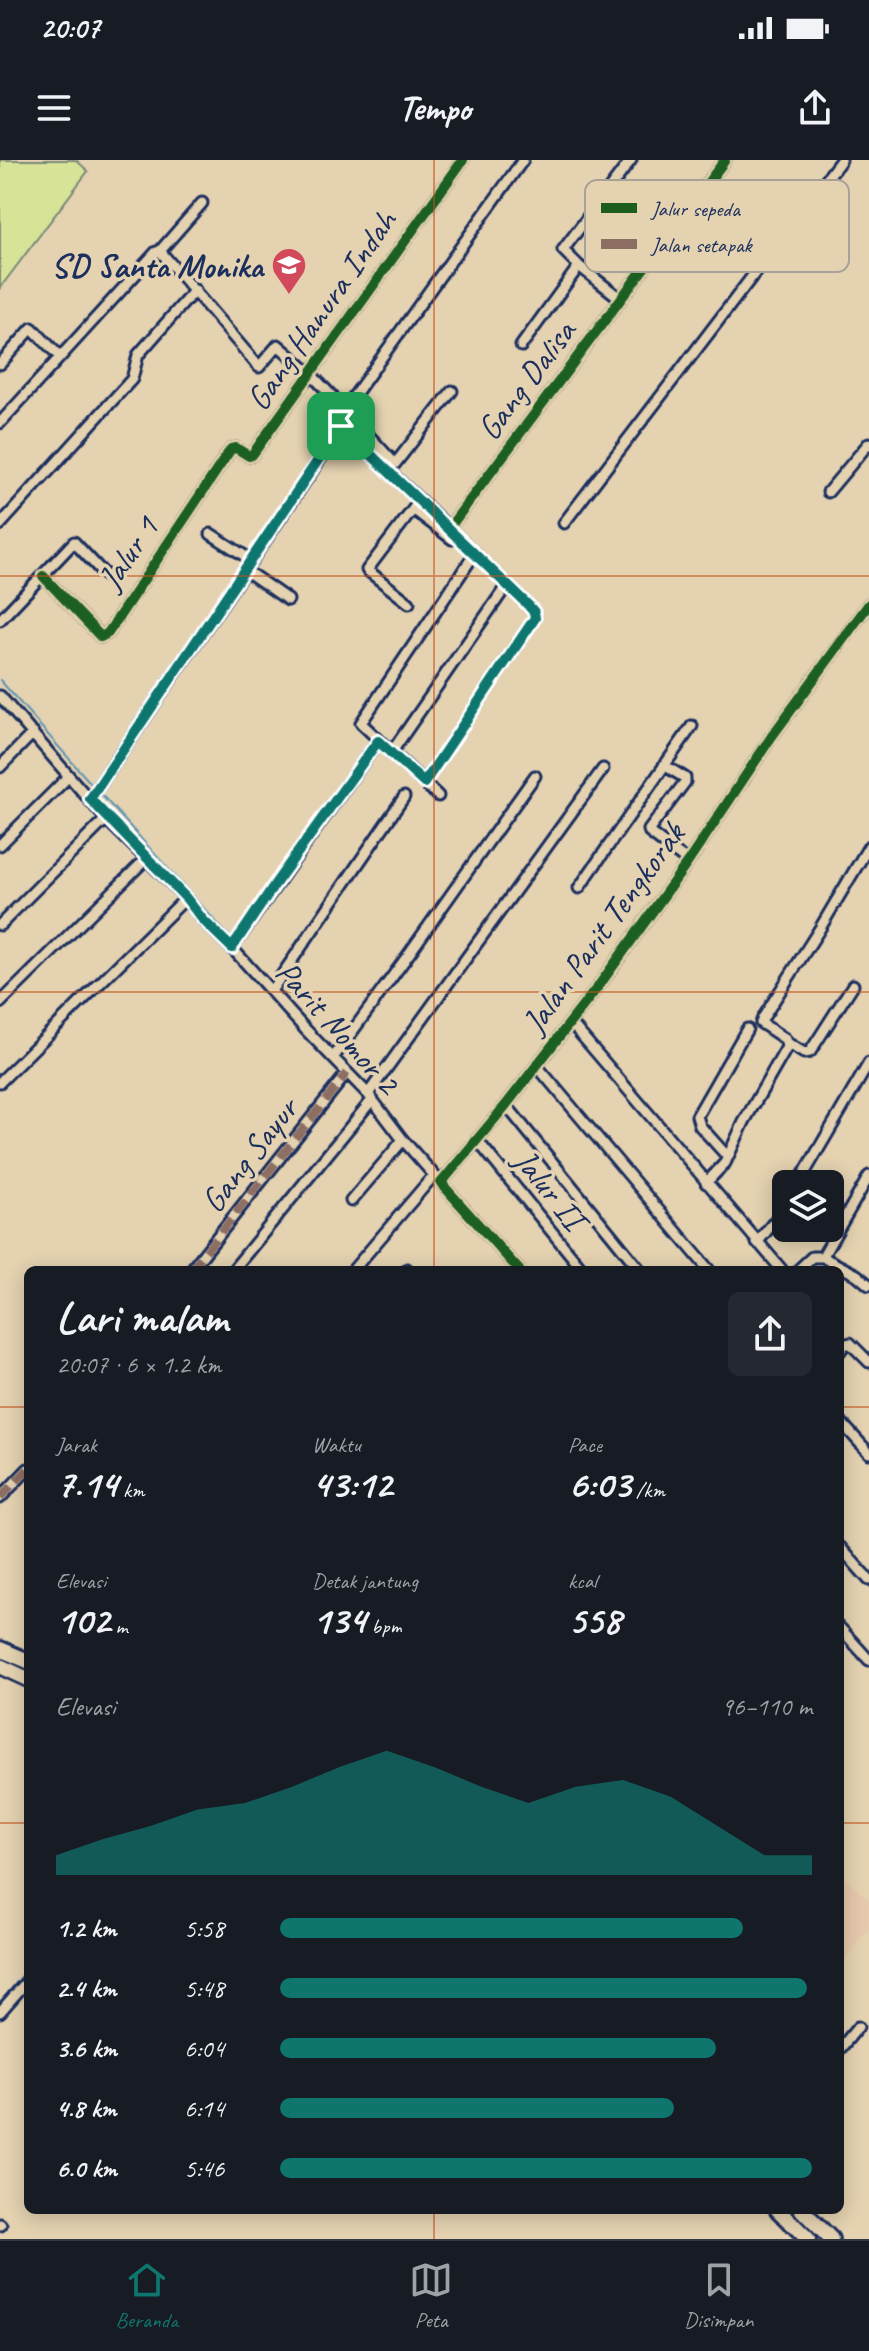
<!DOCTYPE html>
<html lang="id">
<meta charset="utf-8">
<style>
body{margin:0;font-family:Caveat,sans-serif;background:#242831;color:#f1f3f6;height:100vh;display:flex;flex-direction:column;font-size:30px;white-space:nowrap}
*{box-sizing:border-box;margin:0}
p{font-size:26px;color:#9ea1a6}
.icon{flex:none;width:44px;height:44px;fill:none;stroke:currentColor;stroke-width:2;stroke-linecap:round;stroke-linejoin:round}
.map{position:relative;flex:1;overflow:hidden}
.sheet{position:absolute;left:24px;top:1106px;width:820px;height:948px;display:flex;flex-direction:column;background:#171b24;border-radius:12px;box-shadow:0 4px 20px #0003}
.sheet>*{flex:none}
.buttons{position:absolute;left:772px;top:1010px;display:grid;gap:16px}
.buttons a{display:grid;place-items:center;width:72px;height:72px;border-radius:12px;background:#171b24;box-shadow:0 4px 20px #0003;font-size:40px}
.pin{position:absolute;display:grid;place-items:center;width:68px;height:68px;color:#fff;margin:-34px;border-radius:16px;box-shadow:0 4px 12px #0006}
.round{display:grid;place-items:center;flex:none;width:84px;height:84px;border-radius:12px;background:#242831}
.headline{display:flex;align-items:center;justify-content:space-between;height:136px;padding:0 32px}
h1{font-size:44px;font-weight:700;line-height:60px}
.metrics{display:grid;grid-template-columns:repeat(3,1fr);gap:12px;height:136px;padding:8px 32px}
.metrics div{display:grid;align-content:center}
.metrics b{font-size:40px;font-weight:700}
.metrics small{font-size:22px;font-weight:400}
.metrics p{font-size:22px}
.chart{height:224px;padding:16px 32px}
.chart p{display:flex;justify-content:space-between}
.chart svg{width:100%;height:144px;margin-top:8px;fill:#0f766e;opacity:.7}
ul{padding:0 32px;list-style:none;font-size:26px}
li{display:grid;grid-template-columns:128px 96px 1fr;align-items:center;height:60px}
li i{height:20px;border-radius:10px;background:#0f766e}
.status{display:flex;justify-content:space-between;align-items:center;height:56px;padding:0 40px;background:#171b24;direction:ltr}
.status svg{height:22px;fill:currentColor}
header{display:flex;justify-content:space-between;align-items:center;height:104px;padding:0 32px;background:#171b24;font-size:36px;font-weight:700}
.dock{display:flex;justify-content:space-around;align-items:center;height:112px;border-top:2px solid #363941;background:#171b24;font-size:22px;color:#9ea1a6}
.dock a{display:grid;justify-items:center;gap:4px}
.dock .selected{color:#0f766e}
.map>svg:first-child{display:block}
</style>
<div class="status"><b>20:07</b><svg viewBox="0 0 49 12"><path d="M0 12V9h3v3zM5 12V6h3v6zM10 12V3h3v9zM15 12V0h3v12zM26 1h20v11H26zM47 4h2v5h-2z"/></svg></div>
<header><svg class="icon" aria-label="menu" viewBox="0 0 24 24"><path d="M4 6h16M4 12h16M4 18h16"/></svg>Tempo<svg class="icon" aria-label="share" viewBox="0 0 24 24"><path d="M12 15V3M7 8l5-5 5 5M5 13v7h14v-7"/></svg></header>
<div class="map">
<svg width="869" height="2079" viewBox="0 0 869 2079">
<rect width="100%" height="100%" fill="#e4d2b0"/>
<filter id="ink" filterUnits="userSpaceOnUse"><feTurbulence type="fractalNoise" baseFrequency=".0125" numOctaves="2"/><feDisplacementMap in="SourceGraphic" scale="16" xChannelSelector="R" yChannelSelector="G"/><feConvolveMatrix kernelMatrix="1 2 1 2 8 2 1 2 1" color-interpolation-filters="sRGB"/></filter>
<g filter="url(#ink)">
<path fill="#e6c8ac" d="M840,1713L869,1740V1768L840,1805Z"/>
<path fill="#d7e396" stroke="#79897a" stroke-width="2" d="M0,0H76L88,11L0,128Z"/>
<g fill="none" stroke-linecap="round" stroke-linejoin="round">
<path stroke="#6197b6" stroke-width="2" d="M0,520L94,627
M99,632L234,782
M238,787L271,824
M0,1842L28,1809"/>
<g stroke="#1b2f5e" stroke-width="15">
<path id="minor" d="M160,91L202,43
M621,139L579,106L563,90L631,0
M521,186L579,106
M0,204L32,168L60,197
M344,250L523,0
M0,263L156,92L160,91L259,207L278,185L309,212L350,255
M341,266L449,368
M828,332L869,283
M413,349L452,379
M564,363L841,0
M0,365L132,219L138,195L195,130
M211,374L251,400
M245,410L288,440
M43,416L101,477L108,473L231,289L236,288L249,296L252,295L463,0
M409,443L367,410L420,340
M0,460L74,382L106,416
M0,536L106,659L186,738L203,760L232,788L305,869L368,934L403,980L441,1023
M391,593L507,425
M664,605L685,618V622L649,670L650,673L688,702
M0,607L33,573
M424,623L535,458L534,452L528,445L449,368L725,0
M438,636L361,563L475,393
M90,639L350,255L395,304L452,231
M0,685L69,616
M579,728L692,566
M0,765L106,659
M232,788L378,581
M271,831L404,637
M0,843L147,698
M571,863L782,1110
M787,883L804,893L810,892L853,825
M333,898L406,798L535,616
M537,906L709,1110
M0,922L186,738
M368,934L603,609
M506,945L640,1110
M477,980L583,1110
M727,996L700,966L697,956L747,869
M869,1016L824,1094L826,1099L857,1115L869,1125
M706,1023L725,1003L744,962L787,887L785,879L761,863L763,858L819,770L869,686
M798,1024L869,903
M351,1041L403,980
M757,1083L786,1047
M191,1110L347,913
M233,1110L372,940
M353,1110L434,1015
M407,1110V1109
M519,1110L441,1023L506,945L600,824L688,702L772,576L869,444
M798,1110L812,1097H824
M840,1191L844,1185L850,1183L869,1202
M840,1261L869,1293
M0,1338L28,1309
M840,1387L869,1420
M840,1468L869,1500
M0,1852L28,1820
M840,1889L858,1867
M0,2064L1,2065"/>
</g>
<g stroke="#1b2f5e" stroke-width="20">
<path id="highway" d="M0,1489L28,1501
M0,1506L28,1519
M778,2050L808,2079
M802,2050L831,2079"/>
</g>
<use href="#minor" stroke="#e4d2b0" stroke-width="9"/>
<use href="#highway" stroke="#e4d2b0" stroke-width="14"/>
<path stroke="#8d6e63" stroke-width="8" stroke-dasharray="16 8" stroke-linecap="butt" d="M191,1110L347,913
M0,1338L28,1309"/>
<g stroke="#e4d2b0" stroke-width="15">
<path id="cycleway" d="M43,416L101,477L108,473L231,289L236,288L249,296L252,295L463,0
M424,623L535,458L534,452L528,445L449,368L725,0
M519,1110L441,1023L506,945L600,824L688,702L772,576L869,444"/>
</g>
<use href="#cycleway" stroke="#1b5e20" stroke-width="10"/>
</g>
</g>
<g fill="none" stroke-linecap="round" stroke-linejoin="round" filter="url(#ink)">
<g stroke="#fff" stroke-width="16">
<path id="route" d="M341,266L528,445L534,452L535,458L424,623L378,581L275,724L232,788L203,760L186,738L90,639Z"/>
</g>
<use href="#route" stroke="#0f766e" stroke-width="10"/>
</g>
<path fill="none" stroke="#bf511c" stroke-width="2" stroke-opacity="0.55" d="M434,0V1110M0,416H869M0,832H869M0,1247H28M840,1247H869M0,1663H28M840,1663H869M434,2050V2079"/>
<defs>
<g id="school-pin" transform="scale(1.8)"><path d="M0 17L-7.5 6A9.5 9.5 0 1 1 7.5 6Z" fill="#d1495b" stroke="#e4d2b0"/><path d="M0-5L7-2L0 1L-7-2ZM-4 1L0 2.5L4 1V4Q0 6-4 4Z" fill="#fff"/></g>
</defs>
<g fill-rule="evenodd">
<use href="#school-pin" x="289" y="105"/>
</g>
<g text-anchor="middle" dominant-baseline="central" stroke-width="7" stroke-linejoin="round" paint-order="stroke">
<g font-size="34" font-weight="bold" fill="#1b2f5e" stroke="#e4d2b0" text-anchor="end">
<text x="263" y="105">SD Santa Monika</text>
</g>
<g font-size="34" fill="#1b2f5e" stroke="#e4d2b0">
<text transform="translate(321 150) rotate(-55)">Gang Hanura Indah</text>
<text transform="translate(526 220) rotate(-53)">Gang Dalisa</text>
<text transform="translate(128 393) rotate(-56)">Jalur 1</text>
<text transform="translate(603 768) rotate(-54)">Jalan Parit Tengkorak</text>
<text transform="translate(338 867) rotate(48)">Parit Nomor 2</text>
<text transform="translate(249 995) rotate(-52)">Gang Sayur</text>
<text transform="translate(550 1029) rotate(51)">Jalur II</text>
</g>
</g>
<rect x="585" y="20" width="264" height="92" rx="12" fill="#e4d2b0" stroke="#a8a197" stroke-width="2"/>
<rect x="601" y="43" width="36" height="10" fill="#1b5e20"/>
<rect x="601" y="79" width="36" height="10" fill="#8d6e63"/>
<g font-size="22" fill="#1b2f5e">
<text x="651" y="56">Jalur sepeda</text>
<text x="651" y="92">Jalan setapak</text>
</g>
</svg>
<div class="buttons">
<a><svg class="icon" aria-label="layers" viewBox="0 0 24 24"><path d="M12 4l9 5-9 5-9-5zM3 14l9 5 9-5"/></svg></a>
</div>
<div class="pin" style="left:341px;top:266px;background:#1e9e55"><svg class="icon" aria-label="arrive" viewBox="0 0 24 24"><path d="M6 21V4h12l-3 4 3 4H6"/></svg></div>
<section class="sheet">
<div class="headline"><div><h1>Lari malam</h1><p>20:07 · 6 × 1.2 km</p></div><a class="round"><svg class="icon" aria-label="share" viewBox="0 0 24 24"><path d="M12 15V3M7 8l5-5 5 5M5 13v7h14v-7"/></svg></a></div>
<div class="metrics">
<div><p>Jarak</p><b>7.14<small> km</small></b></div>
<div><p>Waktu</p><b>43:12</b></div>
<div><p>Pace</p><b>6:03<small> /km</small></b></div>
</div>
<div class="metrics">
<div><p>Elevasi</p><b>102<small> m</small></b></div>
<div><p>Detak jantung</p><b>134<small> bpm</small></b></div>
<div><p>kcal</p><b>558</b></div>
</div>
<div class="chart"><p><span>Elevasi</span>96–110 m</p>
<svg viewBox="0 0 160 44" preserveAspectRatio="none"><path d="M0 44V38L10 33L20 29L30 24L40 22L50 17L60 11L70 6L80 11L90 17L100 22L110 17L120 15L130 20L140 29L150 38L160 38V44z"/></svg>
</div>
<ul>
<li><b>1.2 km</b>5:58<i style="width:87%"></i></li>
<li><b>2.4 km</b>5:48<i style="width:99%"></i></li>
<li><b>3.6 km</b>6:04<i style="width:82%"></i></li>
<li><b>4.8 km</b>6:14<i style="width:74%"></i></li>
<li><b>6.0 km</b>5:46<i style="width:100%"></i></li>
</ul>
</section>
</div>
<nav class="dock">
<a class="selected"><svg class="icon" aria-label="home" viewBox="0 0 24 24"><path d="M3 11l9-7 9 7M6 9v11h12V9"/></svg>Beranda</a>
<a><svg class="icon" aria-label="map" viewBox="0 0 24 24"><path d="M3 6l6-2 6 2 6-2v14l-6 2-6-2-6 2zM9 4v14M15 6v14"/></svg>Peta</a>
<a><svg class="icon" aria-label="saved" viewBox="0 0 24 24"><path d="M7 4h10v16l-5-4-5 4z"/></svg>Disimpan</a>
</nav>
